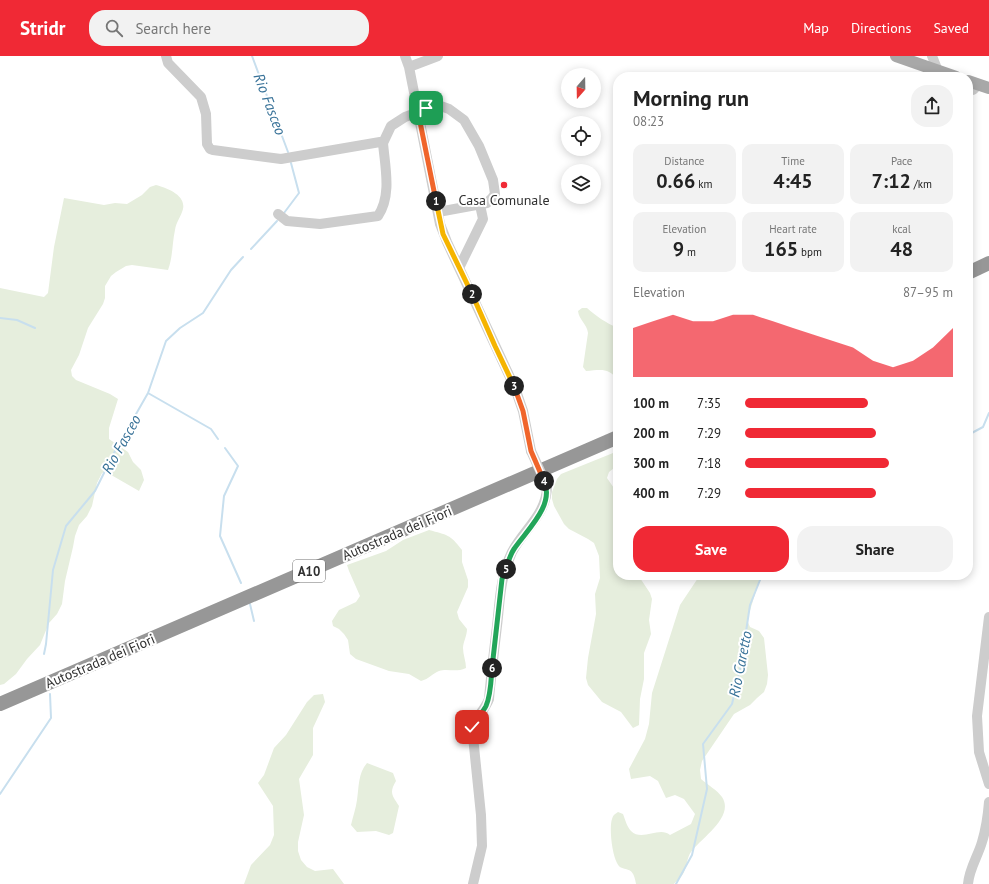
<!DOCTYPE html>
<meta charset="utf-8">
<style>
body{margin:0;font-family:"PT Sans",sans-serif;background:#f2f2f2;color:#222;height:100vh;display:flex;flex-direction:column;font-size:15px;white-space:nowrap}
*{box-sizing:border-box;margin:0}
p{font-size:13px;color:#767676}
.icon{flex:none;width:22px;height:22px;fill:none;stroke:currentColor;stroke-width:2;stroke-linecap:round;stroke-linejoin:round}
.map{position:relative;flex:1;overflow:hidden}
.sheet{position:absolute;left:613px;top:16px;width:360px;height:508px;display:flex;flex-direction:column;background:#fff;border-radius:16px;box-shadow:0 2px 10px #0003}
.sheet>*{flex:none}
.needle{width:26px;rotate:200deg}
.tools{position:absolute;left:561px;top:12px;display:grid;gap:8px}
.tools a{display:grid;place-items:center;width:40px;height:40px;border-radius:50%;background:#fff;box-shadow:0 2px 10px #0003;font-size:20px}
.pin{position:absolute;display:grid;place-items:center;width:34px;height:34px;color:#fff;margin:-17px;border-radius:8px;box-shadow:0 2px 6px #0006}
.km{position:absolute;width:20px;height:20px;margin:-10px;border-radius:50%;background:#222;color:#fff;font-size:11px;line-height:20px;text-align:center}
.round{display:grid;place-items:center;flex:none;width:42px;height:42px;border-radius:16px;background:#f2f2f2}
.headline{display:flex;align-items:center;justify-content:space-between;height:68px;padding:0 20px}
h1{font-size:22px;font-weight:700;line-height:30px}
.figures{display:grid;grid-template-columns:repeat(3,1fr);gap:6px;height:68px;padding:4px 20px}
.figures div{display:grid;align-content:center;border-radius:10px;background:#f2f2f2;text-align:center}
.figures b{font-size:20px;font-weight:700}
.figures small{font-size:11px;font-weight:400}
.figures p{font-size:11px}
.chart{height:112px;padding:8px 20px}
.chart p{display:flex;justify-content:space-between}
.chart svg{width:100%;height:72px;margin-top:4px;fill:#f02935;opacity:.7}
.button{display:flex;gap:8px;margin-top:auto;padding:8px 20px}
.button a{flex:1;height:46px;border-radius:16px;background:#f02935;color:#fff;font-size:16px;font-weight:700;line-height:46px;text-align:center}
.button a+a{background:#f2f2f2;color:#222}
ul{padding:0 20px;list-style:none;font-size:13px}
li{display:grid;grid-template-columns:64px 48px 1fr;align-items:center;height:30px}
li i{height:10px;border-radius:5px;background:#f02935}
header{display:flex;align-items:center;gap:24px;box-sizing:border-box;height:56px;padding:0 20px;background:#f02935;color:#fff}
header strong{font-size:19px}
nav{display:flex;gap:22px;margin-inline-start:auto;font-size:14px}
.search{width:280px;height:36px;background:#f2f2f2;display:flex;align-items:center;gap:10px;box-sizing:border-box;padding:0 14px;border-radius:16px;color:#767676;font-size:15px}
.map>svg:first-child{display:block}
</style>
<header>
<strong>Stridr</strong>
<div class="search"><svg class="icon" aria-label="search" viewBox="0 0 24 24"><circle cx="10" cy="10" r="6"/><path d="M15 15l6 6"/></svg>Search here</div>
<nav><a>Map</a><a>Directions</a><a>Saved</a></nav>
</header>
<div class="map">
<svg width="989" height="828" viewBox="0 0 989 828">
<rect width="100%" height="100%" fill="#fff"/>
<path fill="#e6eedd" d="M156,129C167,132 186,139 183,153C181,161 176,166 175,174C172,187 173,201 168,214L132,209L126,210L116,216L111,220L105,230V242L103,248L88,272L79,299L71,314L72,320L76,324L110,338L118,343L109,372V383L128,396L133,406L141,414L144,424L139,435L106,416L102,417L97,427L92,450L87,460L79,469L75,480L73,491L65,525L62,548L57,558L49,567L40,589L27,603L16,618L4,628L0,629V232L44,241L48,237L54,191L64,142L104,149L115,147L127,148L142,139L150,131Z
M582,252H587C596,260 606,267 618,272V324C608,311 601,314 586,315L583,311L588,277C587,268 579,264 578,255Z
M618,395V409L609,416L607,422L618,438V519H638L650,537L652,543L649,564L651,578L644,597V623L640,643L639,669L633,672L621,656L602,646L588,629L586,622L588,602L596,558L595,538L600,522L599,500L594,487L588,483L569,473L564,468L554,450L552,443V436L557,423L561,418Z
M429,474C447,479 450,478 462,494V506L468,524V531L457,556L459,563L467,573C467,580 463,586 463,592C463,599 466,605 466,612C455,617 448,612 439,615C433,617 429,623 421,625L409,618L389,615L356,603L350,598L348,584L344,578L339,573L333,570L332,565L339,554L356,546L360,540L349,515L347,509L386,495L403,484Z
M700,519H761L747,564L750,571L759,575L764,582L768,619L767,628L764,636L757,642L750,649L734,658L702,705L700,714L701,723C708,729 717,734 722,741C735,761 701,782 691,796C687,801 687,810 684,816C682,821 677,824 674,828H636C633,806 622,818 617,807C612,798 609,772 612,763C613,759 615,758 618,756L623,758C625,763 627,771 631,775C642,786 659,770 670,779L691,768L695,758L684,743L675,739L666,742L658,725L650,720L631,723L629,713L645,683L649,668L652,637L680,549Z
M323,638L325,646L313,672V699L299,723L304,759L298,786V795L301,804L307,811L315,815L333,813L344,828H244L251,809L270,789L274,779L273,750L258,727L264,719L274,692L286,679L307,646L314,639Z
M367,707L393,717L396,725C389,737 392,739 399,750L393,777L389,779L376,775L357,776L351,769C353,760 356,752 357,744C359,731 358,717 367,707Z"/>
<g fill="none" stroke-linecap="round" stroke-linejoin="round">
<path stroke="#c8dfee" stroke-width="2" d="M252,0L288,96
M284,157L299,137L291,107
M251,193L277,165
M0,262L17,264L35,272
M148,337L211,373L218,383
M968,379L983,371L989,357
M225,392L238,410L224,440L220,480L241,527
M250,548L254,565
M44,598L46,588L53,514L66,470L95,435L115,395L148,337L166,285L180,272L203,257L231,214L243,201
M0,738L51,662L50,638
M676,828L692,799L707,733L703,688L732,648L741,609L750,549L762,519"/>
<path stroke="#cdcdcd" stroke-width="10" d="M166,0L168,7L201,41L206,58L207,88L210,93L213,94L281,103L380,86L383,87C385,111 392,139 378,160L320,168L287,165L278,158
M405,0L409,11L440,168L447,186L515,332L523,355L531,395
M932,0L938,15
M409,11L438,0
M968,34H973L978,29
M383,87L391,70L405,61L438,49L449,53L464,64L479,90L493,124L495,138L492,142L487,147L438,156
M459,212L483,163L480,149
M989,561L977,660L979,696L989,728
M473,828L482,790L481,759L472,671C476,661 485,654 489,643C491,619 494,595 497,570C500,544 500,521 512,496C524,473 547,458 547,430
M968,828C969,813 978,800 982,786C986,773 988,759 989,746"/>
<path stroke="#a8a8a8" stroke-width="12" d="M896,0L956,21
M968,25L989,32"/>
<path stroke="#979797" stroke-width="14" d="M968,217L989,207
M0,648L618,381"/>
<path stroke="#cdcdcd" stroke-width="10" d="M531,395L547,430"/>
</g>
<g fill="none" stroke-linecap="round" stroke-linejoin="round">
<g stroke="#fff" stroke-width="8">
<path id="split-1" d="M426,52L418,56L436,145"/>
</g>
<g stroke="#fff" stroke-width="8">
<path id="split-2" d="M436,145L443,178L472,238"/>
</g>
<g stroke="#fff" stroke-width="8">
<path id="split-3" d="M472,238L495,290L514,330"/>
</g>
<g stroke="#fff" stroke-width="8">
<path id="split-4" d="M514,330L523,355L531,395L544,425"/>
</g>
<g stroke="#fff" stroke-width="8">
<path id="split-5" d="M506,513C508,506 510,499 514,493C527,474 555,449 544,425"/>
</g>
<g stroke="#fff" stroke-width="8">
<path id="split-6" d="M492,612L502,523L506,513"/>
</g>
<g stroke="#fff" stroke-width="8">
<path id="split-7" d="M472,671C475,663 482,658 486,650C491,639 491,624 492,612"/>
</g>
<use href="#split-1" stroke="#f0652b" stroke-width="5"/>
<use href="#split-2" stroke="#f5b400" stroke-width="5"/>
<use href="#split-3" stroke="#f5b400" stroke-width="5"/>
<use href="#split-4" stroke="#f0652b" stroke-width="5"/>
<use href="#split-5" stroke="#22a559" stroke-width="5"/>
<use href="#split-6" stroke="#22a559" stroke-width="5"/>
<use href="#split-7" stroke="#22a559" stroke-width="5"/>
</g>
<circle fill="#f02935" stroke="#fff" stroke-width="1.5" cx="504" cy="129" r="4"/>
<g text-anchor="middle" dominant-baseline="central" stroke-width="4" stroke-linejoin="round" paint-order="stroke">
<rect fill="#fff" stroke="#6e6e6e" stroke-width="1" x="293" y="504" width="32" height="22" rx="3"/>
<g font-size="13" font-weight="bold" fill="#303030">
<text x="309" y="515">A10</text>
</g>
<g font-size="14" fill="#303030" stroke="#fff">
<text x="504" y="144">Casa Comunale</text>
</g>
<g font-size="14" fill="#303030" stroke="#fff">
<text transform="translate(397 477) rotate(-23)">Autostrada dei Fiori</text>
<text transform="translate(100 605) rotate(-23)">Autostrada dei Fiori</text>
</g>
<g font-size="15" font-style="italic" fill="#387298" stroke="#fff">
<text transform="translate(270 48) rotate(69)">Rio Fasceo</text>
<text transform="translate(121 388) rotate(-61)">Rio Fasceo</text>
<text transform="translate(740 608) rotate(-79)">Rio Caretto</text>
</g>
</g>
</svg>
<div class="tools">
<a><svg class="needle" viewBox="-14 -14 28 28"><path d="M0-13l5 13h-10z" fill="#e53935"/><path d="M0 13l5-13h-10z" fill="#767676"/></svg></a>
<a><svg class="icon" aria-label="locate" viewBox="0 0 24 24"><circle cx="12" cy="12" r="6"/><path d="M12 2v4M12 18v4M2 12h4M18 12h4"/></svg></a>
<a><svg class="icon" aria-label="layers" viewBox="0 0 24 24"><path d="M12 4l9 5-9 5-9-5zM3 14l9 5 9-5"/></svg></a>
</div>
<div class="pin" style="left:426px;top:52px;background:#1e9e55"><svg class="icon" aria-label="arrive" viewBox="0 0 24 24"><path d="M6 21V4h12l-3 4 3 4H6"/></svg></div>
<div class="pin" style="left:472px;top:671px;background:#d93025"><svg class="icon" aria-label="check" viewBox="0 0 24 24"><path d="M5 12l5 5 9-10"/></svg></div>
<b class="km" style="left:436px;top:145px">1</b>
<b class="km" style="left:472px;top:238px">2</b>
<b class="km" style="left:514px;top:330px">3</b>
<b class="km" style="left:544px;top:425px">4</b>
<b class="km" style="left:506px;top:513px">5</b>
<b class="km" style="left:492px;top:612px">6</b>
<section class="sheet">
<div class="headline"><div><h1>Morning run</h1><p>08:23</p></div><a class="round"><svg class="icon" aria-label="share" viewBox="0 0 24 24"><path d="M12 15V3M7 8l5-5 5 5M5 13v7h14v-7"/></svg></a></div>
<div class="figures">
<div><p>Distance</p><b>0.66<small> km</small></b></div>
<div><p>Time</p><b>4:45</b></div>
<div><p>Pace</p><b>7:12<small> /km</small></b></div>
</div>
<div class="figures">
<div><p>Elevation</p><b>9<small> m</small></b></div>
<div><p>Heart rate</p><b>165<small> bpm</small></b></div>
<div><p>kcal</p><b>48</b></div>
</div>
<div class="chart"><p><span>Elevation</span>87–95 m</p>
<svg viewBox="0 0 160 44" preserveAspectRatio="none"><path d="M0 44V14L10 10L20 6L30 10L40 10L50 6L60 6L70 10L80 14L90 18L100 22L110 26L120 34L130 38L140 34L150 26L160 14V44z"/></svg>
</div>
<ul>
<li><b>100 m</b>7:35<i style="width:59%"></i></li>
<li><b>200 m</b>7:29<i style="width:63%"></i></li>
<li><b>300 m</b>7:18<i style="width:69%"></i></li>
<li><b>400 m</b>7:29<i style="width:63%"></i></li>
</ul>
<div class="button"><a>Save</a><a>Share</a></div>
</section>
</div>
